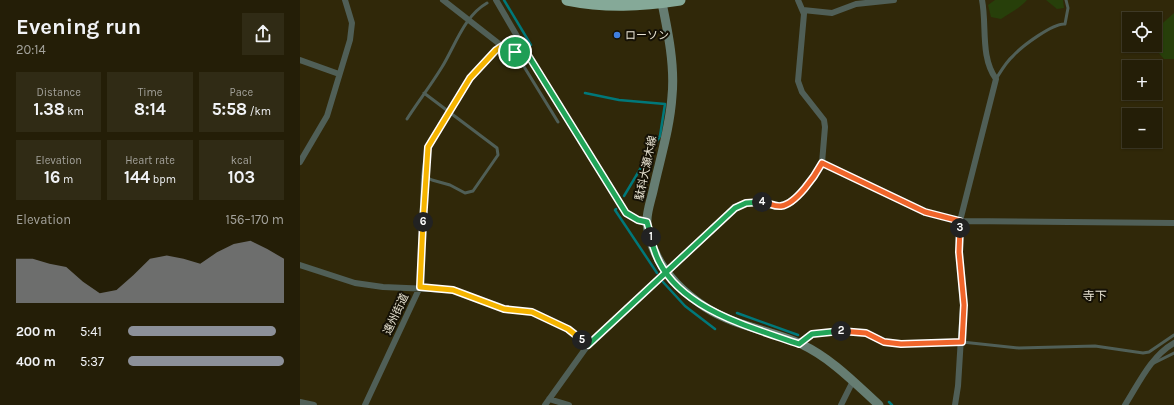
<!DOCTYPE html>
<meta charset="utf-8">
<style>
body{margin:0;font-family:Karla,"Noto Sans JP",sans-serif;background:#302b15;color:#f1f3f6;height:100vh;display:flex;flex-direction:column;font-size:15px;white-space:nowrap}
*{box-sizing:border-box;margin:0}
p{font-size:13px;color:#a3a29b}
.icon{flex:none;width:22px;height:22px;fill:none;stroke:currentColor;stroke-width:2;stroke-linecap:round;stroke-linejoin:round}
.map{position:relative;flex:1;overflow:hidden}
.drawer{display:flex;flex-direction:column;background:#241e07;width:300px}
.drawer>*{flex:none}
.tools{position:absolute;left:822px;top:12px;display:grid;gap:8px}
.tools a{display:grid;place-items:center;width:40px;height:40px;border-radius:0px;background:#241e07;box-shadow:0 1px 3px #0004,0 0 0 1px #413c28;font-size:20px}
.pin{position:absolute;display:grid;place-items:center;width:34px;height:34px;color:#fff;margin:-17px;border:2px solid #fff;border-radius:50%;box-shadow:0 1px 4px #0007}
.km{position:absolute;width:20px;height:20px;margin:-10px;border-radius:50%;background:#222;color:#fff;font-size:11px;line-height:20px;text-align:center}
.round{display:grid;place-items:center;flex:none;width:42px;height:42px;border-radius:0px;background:#302b15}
.overview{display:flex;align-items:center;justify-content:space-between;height:68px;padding:0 16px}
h1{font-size:22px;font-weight:700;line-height:30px}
.stats{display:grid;grid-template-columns:repeat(3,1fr);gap:6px;height:68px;padding:4px 16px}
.stats div{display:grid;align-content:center;border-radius:0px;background:#302b15;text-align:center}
.stats b{font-size:17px;font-weight:700}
.stats small{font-size:11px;font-weight:400}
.stats p{font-size:11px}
.chart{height:112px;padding:8px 16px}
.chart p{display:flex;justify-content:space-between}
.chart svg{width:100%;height:72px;margin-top:4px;fill:#8c9099;opacity:.7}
ul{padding:0 16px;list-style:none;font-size:13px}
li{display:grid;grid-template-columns:64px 48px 1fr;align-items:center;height:30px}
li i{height:10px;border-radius:5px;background:#8c9099}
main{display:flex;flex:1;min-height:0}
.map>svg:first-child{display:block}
</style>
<main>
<section class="drawer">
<div class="overview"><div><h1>Evening run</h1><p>20:14</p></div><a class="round"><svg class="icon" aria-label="share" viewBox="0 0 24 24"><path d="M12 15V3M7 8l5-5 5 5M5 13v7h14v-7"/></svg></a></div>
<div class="stats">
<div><p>Distance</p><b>1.38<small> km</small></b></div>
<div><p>Time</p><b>8:14</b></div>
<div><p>Pace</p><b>5:58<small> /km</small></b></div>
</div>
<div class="stats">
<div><p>Elevation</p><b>16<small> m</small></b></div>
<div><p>Heart rate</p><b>144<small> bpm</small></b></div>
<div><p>kcal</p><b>103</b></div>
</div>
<div class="chart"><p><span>Elevation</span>156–170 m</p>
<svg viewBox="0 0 160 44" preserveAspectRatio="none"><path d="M0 44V17L10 17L20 20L30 22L40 31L50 38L60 36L70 27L80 17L90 15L100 17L110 20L120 13L130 8L140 6L150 11L160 17V44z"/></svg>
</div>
<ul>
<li><b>200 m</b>5:41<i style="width:95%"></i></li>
<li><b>400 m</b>5:37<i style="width:100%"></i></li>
</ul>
</section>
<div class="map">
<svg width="874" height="405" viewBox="0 0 874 405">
<rect width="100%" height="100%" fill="#302809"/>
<path fill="#273f0a" d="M695,0H727C719,9 711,12 701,19L691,17L688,5Z
M746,0H763L764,8L757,9Z
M874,13V59H864L852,45H855V30Z"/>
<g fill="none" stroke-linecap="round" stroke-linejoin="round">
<path stroke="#00787a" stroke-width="2.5" d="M204,0L231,45
M285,93L319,100L365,104L360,136L324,196
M316,209L315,210L357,273
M363,282L385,306L415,329
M437,313L498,335
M589,402L592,405"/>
<path stroke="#505f57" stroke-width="3" d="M217,46L215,52L258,122
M696,79C701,71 706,62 713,56C722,46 753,23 765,24L768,8L766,0
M124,93L197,148L198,155L173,191L165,193L150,185L132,180L124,176
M107,119C118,102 131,85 142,67C155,46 164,16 187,3
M501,343L512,334L548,331L566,333L584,342L601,344L662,342L719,348L795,346L843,353L849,352L874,335
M854,363L874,353"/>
<path stroke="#505f57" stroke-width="6" d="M143,0L202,46L210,50L228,55
M196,0L228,55L326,213L338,221L347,222
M503,10L532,13L556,4L594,0
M0,60L39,74
M0,162L27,116L50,40L52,23L45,0
M522,163L625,212L660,221L874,223
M0,265L55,283L83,287L153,290L204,309L232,312L268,329L288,345
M249,399L269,405
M0,402L14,405
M65,405L120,287L124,176L128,147L171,78L196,50L202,46
M245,405L288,345L435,208L446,203L464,202L476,206L492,202L518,170L522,163L525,127L524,120L502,92L498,81L504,14L498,0
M541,405L553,381
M655,405L658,386L663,305L659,253L660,221L696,79C680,57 687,25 682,0
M825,405C839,383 851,356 874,343"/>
<path stroke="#667d72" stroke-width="9" d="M362,3C368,32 375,66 372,96C370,128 360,159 353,191C351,200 346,214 347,223C351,260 375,287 405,307C434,326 470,330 501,344C531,358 555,383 579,405"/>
<path stroke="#85a998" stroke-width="11" d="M267,0C306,8 341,6 380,0"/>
</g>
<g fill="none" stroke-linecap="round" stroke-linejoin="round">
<g stroke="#fff" stroke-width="8">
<path id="split-1" d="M215,52L228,55L326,213L338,220L347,222L351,237"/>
</g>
<g stroke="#fff" stroke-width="8">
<path id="split-2" d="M351,237C362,305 445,325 499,344L512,334L541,331"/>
</g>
<g stroke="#fff" stroke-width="8">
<path id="split-3" d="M541,331L566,333L584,342L601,344L662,342L664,305L659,252L660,228"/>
</g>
<g stroke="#fff" stroke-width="8">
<path id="split-4" d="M462,202C469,203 475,207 481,206C496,204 515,176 522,163L625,212L660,221V228"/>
</g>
<g stroke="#fff" stroke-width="8">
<path id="split-5" d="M282,340L288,345L435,208L446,203L462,202"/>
</g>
<g stroke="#fff" stroke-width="8">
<path id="split-6" d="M123,222L120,287L153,290L204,309L232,312L268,329L282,340"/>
</g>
<g stroke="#fff" stroke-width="8">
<path id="split-7" d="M123,222L128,147L170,78L196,50L202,46L215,52"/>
</g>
<use href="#split-1" stroke="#22a559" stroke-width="5"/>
<use href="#split-2" stroke="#22a559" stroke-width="5"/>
<use href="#split-3" stroke="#f0652b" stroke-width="5"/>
<use href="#split-4" stroke="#f0652b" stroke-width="5"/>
<use href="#split-5" stroke="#22a559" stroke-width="5"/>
<use href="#split-6" stroke="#f5b400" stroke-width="5"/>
<use href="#split-7" stroke="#f5b400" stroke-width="5"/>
</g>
<circle fill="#3f7fe0" stroke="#151105" stroke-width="1.5" cx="317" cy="35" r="4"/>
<g text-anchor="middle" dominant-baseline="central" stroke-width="4" stroke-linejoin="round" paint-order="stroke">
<g font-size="11" fill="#eae5d4" stroke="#151105" text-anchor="start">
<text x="325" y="35">ローソン</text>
</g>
<g font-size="11" fill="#eae5d4" stroke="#151105">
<text transform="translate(346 168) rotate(-78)">駄科大瀬木線</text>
<text transform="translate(96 314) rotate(-65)">遠州街道</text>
</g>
<g font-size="12" fill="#eae5d4" stroke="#151105">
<text x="795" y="296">寺下</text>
</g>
</g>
</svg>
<div class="tools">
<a><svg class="icon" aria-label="locate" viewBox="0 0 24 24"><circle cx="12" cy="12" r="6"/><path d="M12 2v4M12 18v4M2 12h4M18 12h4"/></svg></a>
<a>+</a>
<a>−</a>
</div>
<div class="pin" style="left:215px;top:52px;background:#1e9e55"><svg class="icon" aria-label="arrive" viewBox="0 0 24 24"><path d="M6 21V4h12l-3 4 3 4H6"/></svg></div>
<b class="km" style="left:351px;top:237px">1</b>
<b class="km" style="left:541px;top:331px">2</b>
<b class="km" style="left:660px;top:228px">3</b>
<b class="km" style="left:462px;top:202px">4</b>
<b class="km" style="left:282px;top:340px">5</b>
<b class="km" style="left:123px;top:222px">6</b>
</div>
</main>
